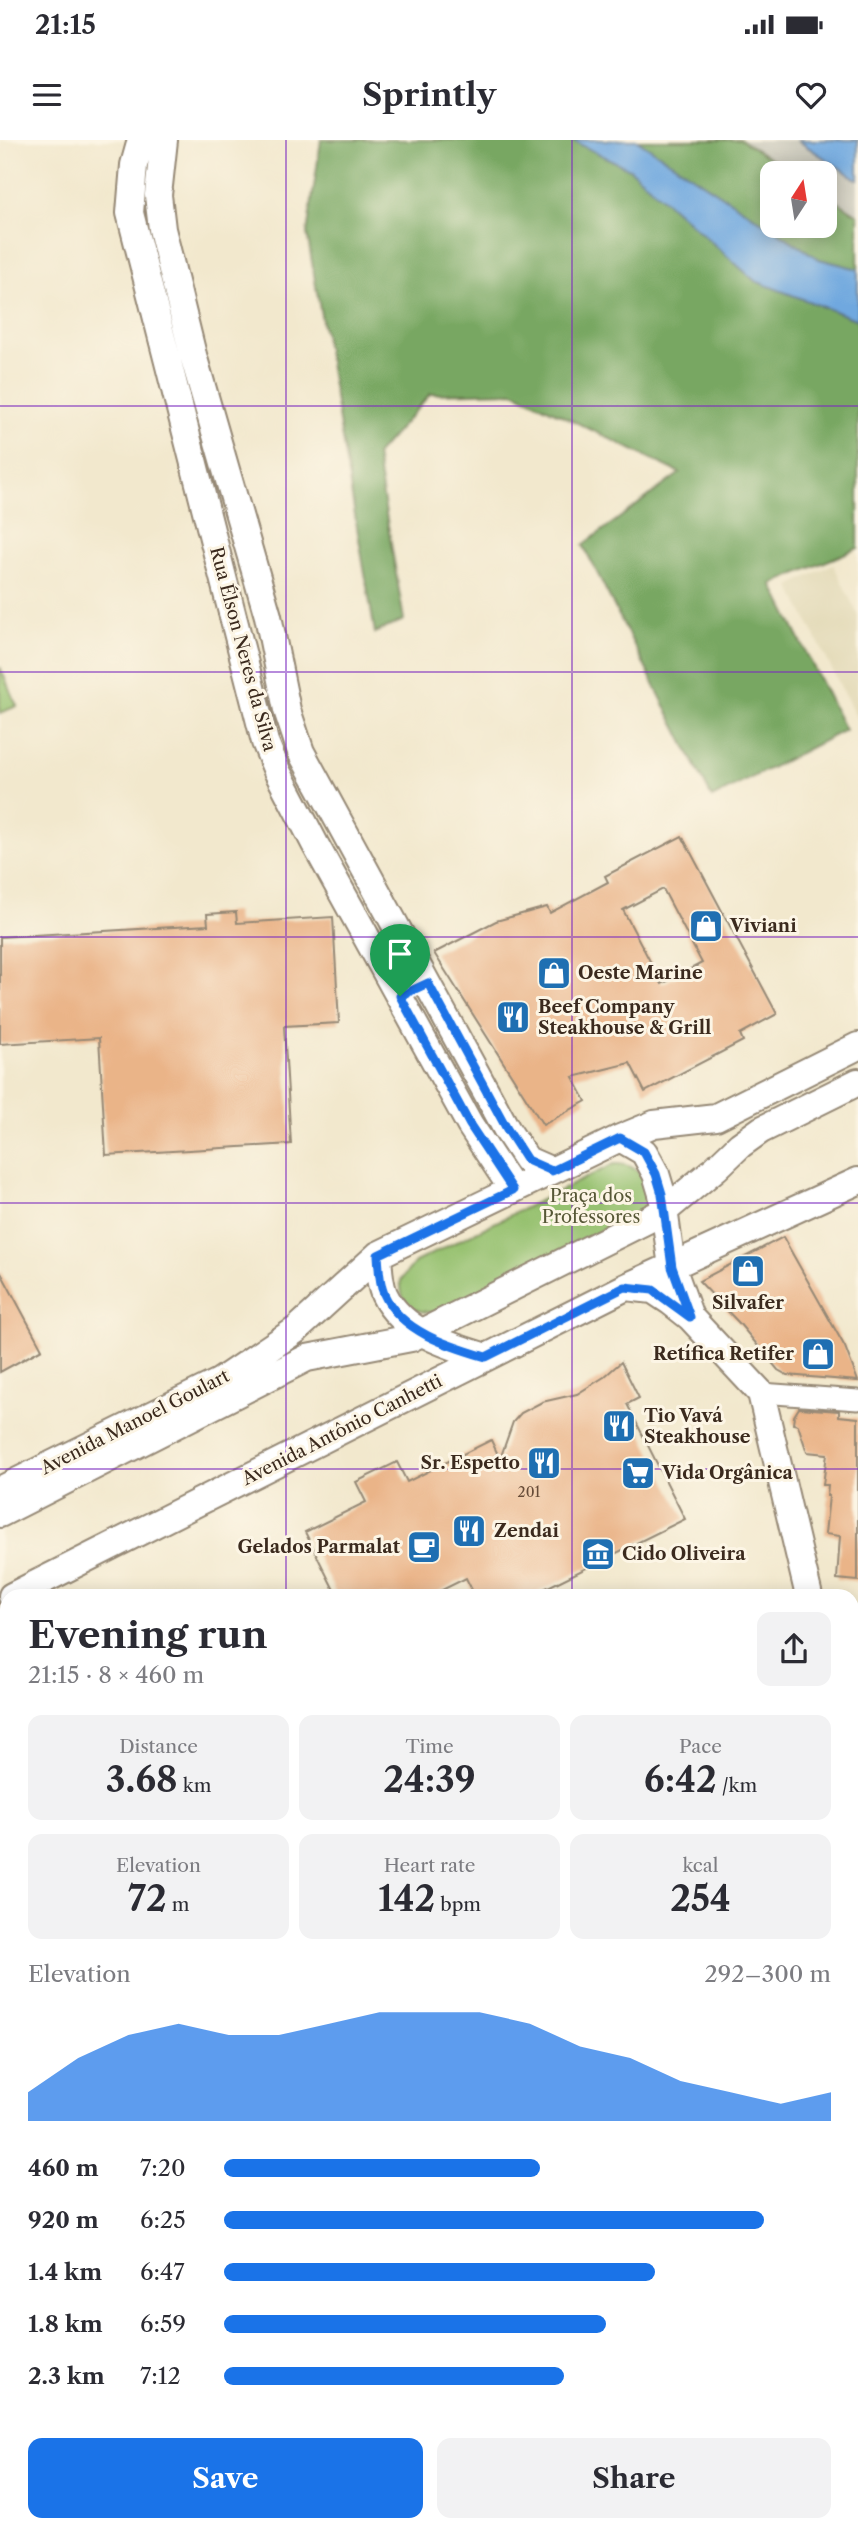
<!DOCTYPE html>
<meta charset="utf-8">
<style>
body{margin:0;font-family:"Libre Caslon Text",serif;background:#f2f2f3;color:#2b2b33;height:100vh;display:flex;flex-direction:column;font-size:26px;white-space:nowrap}
*{box-sizing:border-box;margin:0}
p{font-size:23px;color:#7c7c81}
.icon{flex:none;width:38px;height:38px;fill:none;stroke:currentColor;stroke-width:2;stroke-linecap:round;stroke-linejoin:round}
.map{position:relative;flex:1;overflow:hidden}
.details{position:absolute;left:0px;top:1449px;width:859px;height:943px;display:flex;flex-direction:column;background:#fff;border-radius:21px 21px 0 0;box-shadow:0 4px 18px #0003}
.details>*{flex:none}
.needle{width:46px;rotate:12deg}
.buttons{position:absolute;left:760px;top:21px;display:grid;gap:14px}
.buttons a{display:grid;place-items:center;width:77px;height:77px;border-radius:14px;background:#fff;box-shadow:0 4px 18px #0003;font-size:35px}
.pin{position:absolute;display:grid;place-items:center;width:60px;height:60px;color:#fff;margin:-72px -30px;border-radius:50% 50% 50% 0;rotate:-45deg;box-shadow:0 0 7px #0007}
.pin .icon{rotate:45deg}
.round{display:grid;place-items:center;flex:none;width:74px;height:74px;border-radius:14px;background:#f2f2f3}
.headline{display:flex;align-items:center;justify-content:space-between;height:119px;padding:0 28px}
h1{font-size:38px;font-weight:800;line-height:52px}
.stats{display:grid;grid-template-columns:repeat(3,1fr);gap:10px;height:119px;padding:7px 28px}
.stats div{display:grid;align-content:center;border-radius:14px;background:#f2f2f3;text-align:center}
.stats b{font-size:35px;font-weight:800}
.stats small{font-size:19px;font-weight:400}
.stats p{font-size:19px}
.chart{height:196px;padding:14px 28px}
.chart p{display:flex;justify-content:space-between}
.chart svg{width:100%;height:126px;margin-top:7px;fill:#1a73e8;opacity:.7}
.button{display:flex;gap:14px;margin-top:auto;padding:14px 28px}
.button a{flex:1;height:80px;border-radius:14px;background:#1a73e8;color:#fff;font-size:28px;font-weight:800;line-height:80px;text-align:center}
.button a+a{background:#f2f2f3;color:#2b2b33}
ul{padding:0 28px;list-style:none;font-size:23px}
li{display:grid;grid-template-columns:112px 84px 1fr;align-items:center;height:52px}
li i{height:18px;border-radius:9px;background:#1a73e8}
.status{display:flex;justify-content:space-between;align-items:center;height:49px;padding:0 35px;background:#fff;direction:ltr}
.status svg{height:19px;fill:currentColor}
header{display:flex;justify-content:space-between;align-items:center;height:91px;padding:0 28px;background:#fff;font-size:32px;font-weight:800}
.map>svg:first-child{display:block}
</style>
<div class="status"><b>21:15</b><svg viewBox="0 0 49 12"><path d="M0 12V9h3v3zM5 12V6h3v6zM10 12V3h3v9zM15 12V0h3v12zM26 1h20v11H26zM47 4h2v5h-2z"/></svg></div>
<header><svg class="icon" aria-label="menu" viewBox="0 0 24 24"><path d="M4 6h16M4 12h16M4 18h16"/></svg>Sprintly<svg class="icon" aria-label="heart" viewBox="0 0 24 24"><path d="M12 20l-8-8c-3-5 5-10 8-4 3-6 11-1 8 4z"/></svg></header>
<div class="map">
<svg width="858" height="2392" viewBox="0 0 858 2392">
<rect width="100%" height="100%" fill="#fcf5e5"/>
<filter id="ink" filterUnits="userSpaceOnUse"><feTurbulence type="fractalNoise" baseFrequency=".0143" numOctaves="2"/><feDisplacementMap in="SourceGraphic" scale="14" xChannelSelector="R" yChannelSelector="G"/><feConvolveMatrix kernelMatrix="1 2 1 2 8 2 1 2 1" color-interpolation-filters="sRGB"/></filter>
<filter id="wash" filterUnits="userSpaceOnUse"><feTurbulence type="fractalNoise" baseFrequency=".00686" numOctaves="4" result="noise"/><feDisplacementMap in="SourceGraphic" scale="28" xChannelSelector="R" yChannelSelector="G"/><feGaussianBlur stdDeviation="1.57" result="paint"/><feColorMatrix in="noise" values="0 0 0 0 0 0 0 0 0 0 0 0 0 0 0 0 0 1.4 0 .05"/><feComposite in="paint" operator="in"/></filter>
<g filter="url(#wash)">
<rect width="100%" height="100%" fill="#f2e8cd"/>
<path fill="#e4dbba" d="M833,424L858,475V581L790,446Z
M0,1668L7,1682V1847L0,1833Z"/>
<path fill="#c6c5b8" d="M741,0H858V75L824,53V33H793Z"/>
<path fill="#96c16f" stroke="#687646" stroke-width="2" d="M0,527L17,566L0,573Z
M614,1024C641,1023 656,1046 643,1070L437,1172C414,1174 399,1165 401,1140L415,1122Z
M7,1751V1807L0,1793V1754Z
M0,1833L7,1847V1934L0,1937Z
M858,1983V2069H852V1984Z"/>
<path fill="#78a762" stroke="#5a6840" stroke-width="2" d="M321,0H571L630,29L755,141L858,180V408L772,444L845,590L712,658L583,405L680,333L514,252L430,254L376,315L404,480L375,493L307,93Z
M637,0H741L793,33H772V86H824V53L858,75V129L819,119Z"/>
<path fill="#70a8df" stroke="#56697e" stroke-width="2" d="M571,0H637L819,119L858,129V180L755,141L630,29Z
M797,0H858V40Z"/>
<g id="blocks">
<path fill="#eab488" fill-rule="evenodd" d="M682,696L777,874L740,894L743,901L645,952L630,923L573,937L586,961L543,985L434,813L496,781L547,767L550,773L608,742L605,736ZM663,749L702,823L662,844L623,770Z
M236,772L237,783L333,777L339,883L284,886L291,1004L106,1015L99,898L0,904V797L208,785L207,774Z
M783,1097L845,1207L858,1241L787,1235L778,1230L739,1183L699,1141Z
M0,1131L42,1209L0,1232Z
M621,1222L639,1258L627,1264L685,1379L530,1456H475L466,1438L430,1456H337L305,1392L366,1362L356,1342L397,1322L407,1342L491,1300L500,1319L513,1282L521,1273L542,1262L577,1254L604,1237Z
M799,1268L839,1271V1276L858,1278V1441L837,1439L840,1396L825,1394L829,1356H827L828,1345H823L827,1314L807,1312L798,1285L793,1284L794,1276Z"/>
</g>
</g>
<g filter="url(#ink)">
<use href="#blocks" fill-opacity="0" stroke="#968976" stroke-width="2"/>
<g fill="none" stroke-linecap="round" stroke-linejoin="round">
<g stroke="#968976" stroke-width="23">
<path id="street" d="M761,1253L858,1260
M852,1813H858
M0,1959L7,1956
M852,1969L858,1968
M852,2082L858,2081
M0,2137L7,2134
M852,2244H858
M571,2385L573,2392
M840,2385L842,2392
M0,2390L16,2385"/>
</g>
<g stroke="#968976" stroke-width="30">
<path id="secondary" d="M141,0L134,25L130,73L265,602L277,631L315,704L470,985L513,1050
M164,0L158,55L162,89L193,215L268,476L287,570L301,612L507,990L527,1020L552,1031
M620,998L644,1012L656,1034L662,1054L672,1127L690,1177
M378,1115C379,1128 379,1142 384,1154C402,1192 449,1206 486,1217
M626,1147L653,1150L671,1162L690,1177L761,1253L809,1456
M0,1350L219,1242L296,1190L378,1115L620,998L654,984L716,977L858,906
M0,1374L307,1218L411,1198L663,1072L716,1028L740,1005L761,990L858,942
M12,1456L626,1147L858,1041
M852,1597L858,1610"/>
</g>
<use href="#street" stroke="#fff" stroke-width="19"/>
<use href="#secondary" stroke="#fff" stroke-width="26"/>
</g>
</g>
<g fill="none" stroke-linecap="round" stroke-linejoin="round" filter="url(#ink)">
<g stroke="#fff" stroke-width="14">
<path id="route" d="M428,843L507,989L527,1020L552,1031L620,998L644,1012L656,1034L662,1054L672,1127L690,1177L653,1150L625,1147L486,1217C449,1206 401,1192 384,1154C379,1142 379,1128 378,1115L513,1050L470,985L400,856Z"/>
</g>
<use href="#route" stroke="#1a73e8" stroke-width="9"/>
</g>
<path fill="none" stroke="#7b2cbf" stroke-width="2" stroke-opacity="0.55" d="M286,0V1456M572,0V1456M0,266H858M0,532H858M0,797H858M0,1063H858M0,1329H858M0,1595H7M852,1595H858M0,1860H7M852,1860H858M0,2126H7M852,2126H858M286,2385V2392M572,2385V2392"/>
<defs>
<g id="shop-square" transform="scale(1.75)"><rect x="-9" y="-9" width="18" height="18" rx="4" fill="#1f6fb2" stroke="#fcf5e5"/><path d="M-5-2.5h2.3a2.7 3.5 0 0 1 5.4 0H5L5.5 6h-11ZM-1.5-2.5h3a1.5 2.3 0 0 0-3 0Z" fill="#fff"/></g>
<g id="restaurant-square" transform="scale(1.75)"><rect x="-9" y="-9" width="18" height="18" rx="4" fill="#1f6fb2" stroke="#fcf5e5"/><path d="M-5-6h1v4h1v-4h1v4h1v-4h1v5L-1.5 .5V6h-2V.5L-5-1ZM5-6V6H3V1.5H1.5Q1.5-4 5-6Z" fill="#fff"/></g>
<g id="supermarket-square" transform="scale(1.75)"><rect x="-9" y="-9" width="18" height="18" rx="4" fill="#1f6fb2" stroke="#fcf5e5"/><path d="M-6-5.5h2.5l.6 2H6L4.5 2H-2.5L-4.4-4H-6ZM-1.5 3.2a1.3 1.3 0 1 0 .1 0ZM3 3.2a1.3 1.3 0 1 0 .1 0Z" fill="#fff"/></g>
<g id="cafe-square" transform="scale(1.75)"><rect x="-9" y="-9" width="18" height="18" rx="4" fill="#1f6fb2" stroke="#fcf5e5"/><path d="M-5.5-4.5H6V0H3Q3 3.5 0 3.5H-2.5Q-5.5 3.5-5.5 0ZM3-3.2v2h1.7v-2ZM-6 4.5H4V6H-6Z" fill="#fff"/></g>
<g id="museum-square" transform="scale(1.75)"><rect x="-9" y="-9" width="18" height="18" rx="4" fill="#1f6fb2" stroke="#fcf5e5"/><path d="M0-6L6-3V-2H-6V-3ZM-5-1h2V3h-2ZM-1-1h2V3h-2ZM3-1h2V3H3ZM-6 4H6V6H-6Z" fill="#fff"/></g>
</defs>
<g fill-rule="evenodd">
<use href="#shop-square" x="706" y="786"/>
<use href="#shop-square" x="554" y="833"/>
<use href="#restaurant-square" x="513" y="877"/>
<use href="#shop-square" x="748" y="1131"/>
<use href="#shop-square" x="818" y="1214"/>
<use href="#restaurant-square" x="619" y="1286"/>
<use href="#restaurant-square" x="544" y="1323"/>
<use href="#supermarket-square" x="638" y="1333"/>
<use href="#restaurant-square" x="469" y="1391"/>
<use href="#cafe-square" x="424" y="1407"/>
<use href="#museum-square" x="598" y="1414"/>
</g>
<g text-anchor="middle" dominant-baseline="central" stroke-width="6" stroke-linejoin="round" paint-order="stroke">
<g font-size="14" fill="#674c38">
<text x="529" y="1352">201</text>
</g>
<g font-size="18" fill="#3b2a1e" stroke="#fcf5e5">
<text transform="translate(243 509) rotate(75)">Rua Élson Neres da Silva</text>
<text transform="translate(135 1282) rotate(-27)">Avenida Manoel Goulart</text>
<text transform="translate(342 1290) rotate(-27)">Avenida Antônio Canhetti</text>
</g>
<g font-size="18" font-weight="bold" fill="#3b2a1e" stroke="#fcf5e5" text-anchor="start">
<text x="730" y="786">Viviani</text>
<text x="578" y="833">Oeste Marine</text>
<text x="538" y="867">Beef Company<tspan x="538" dy="21">Steakhouse &amp; Grill</tspan></text>
<text x="748" y="1163" text-anchor="middle">Silvafer</text>
<text x="794" y="1214" text-anchor="end">Retífica Retifer</text>
<text x="644" y="1276">Tio Vavá<tspan x="644" dy="21">Steakhouse</tspan></text>
<text x="520" y="1323" text-anchor="end">Sr. Espetto</text>
<text x="662" y="1333">Vida Orgânica</text>
<text x="494" y="1391">Zendai</text>
<text x="400" y="1407" text-anchor="end">Gelados Parmalat</text>
<text x="622" y="1414">Cido Oliveira</text>
</g>
<g font-size="18" fill="#565736" stroke="#fcf5e5">
<text x="591" y="1056">Praça dos<tspan x="591" dy="21">Professores</tspan></text>
</g>
</g>
</svg>
<div class="buttons">
<a><svg class="needle" viewBox="-14 -14 28 28"><path d="M0-13l5 13h-10z" fill="#e53935"/><path d="M0 13l5-13h-10z" fill="#7c7c81"/></svg></a>
</div>
<div class="pin" style="left:400px;top:856px;background:#1e9e55"><svg class="icon" aria-label="arrive" viewBox="0 0 24 24"><path d="M6 21V4h12l-3 4 3 4H6"/></svg></div>
<section class="details">
<div class="headline"><div><h1>Evening run</h1><p>21:15 · 8 × 460 m</p></div><a class="round"><svg class="icon" aria-label="share" viewBox="0 0 24 24"><path d="M12 15V3M7 8l5-5 5 5M5 13v7h14v-7"/></svg></a></div>
<div class="stats">
<div><p>Distance</p><b>3.68<small> km</small></b></div>
<div><p>Time</p><b>24:39</b></div>
<div><p>Pace</p><b>6:42<small> /km</small></b></div>
</div>
<div class="stats">
<div><p>Elevation</p><b>72<small> m</small></b></div>
<div><p>Heart rate</p><b>142<small> bpm</small></b></div>
<div><p>kcal</p><b>254</b></div>
</div>
<div class="chart"><p><span>Elevation</span>292–300 m</p>
<svg viewBox="0 0 160 44" preserveAspectRatio="none"><path d="M0 44V34L10 22L20 14L30 10L40 14L50 14L60 10L70 6L80 6L90 6L100 10L110 18L120 22L130 30L140 34L150 38L160 34V44z"/></svg>
</div>
<ul>
<li><b>460 m</b>7:20<i style="width:52%"></i></li>
<li><b>920 m</b>6:25<i style="width:89%"></i></li>
<li><b>1.4 km</b>6:47<i style="width:71%"></i></li>
<li><b>1.8 km</b>6:59<i style="width:63%"></i></li>
<li><b>2.3 km</b>7:12<i style="width:56%"></i></li>
</ul>
<div class="button"><a>Save</a><a>Share</a></div>
</section>
</div>
